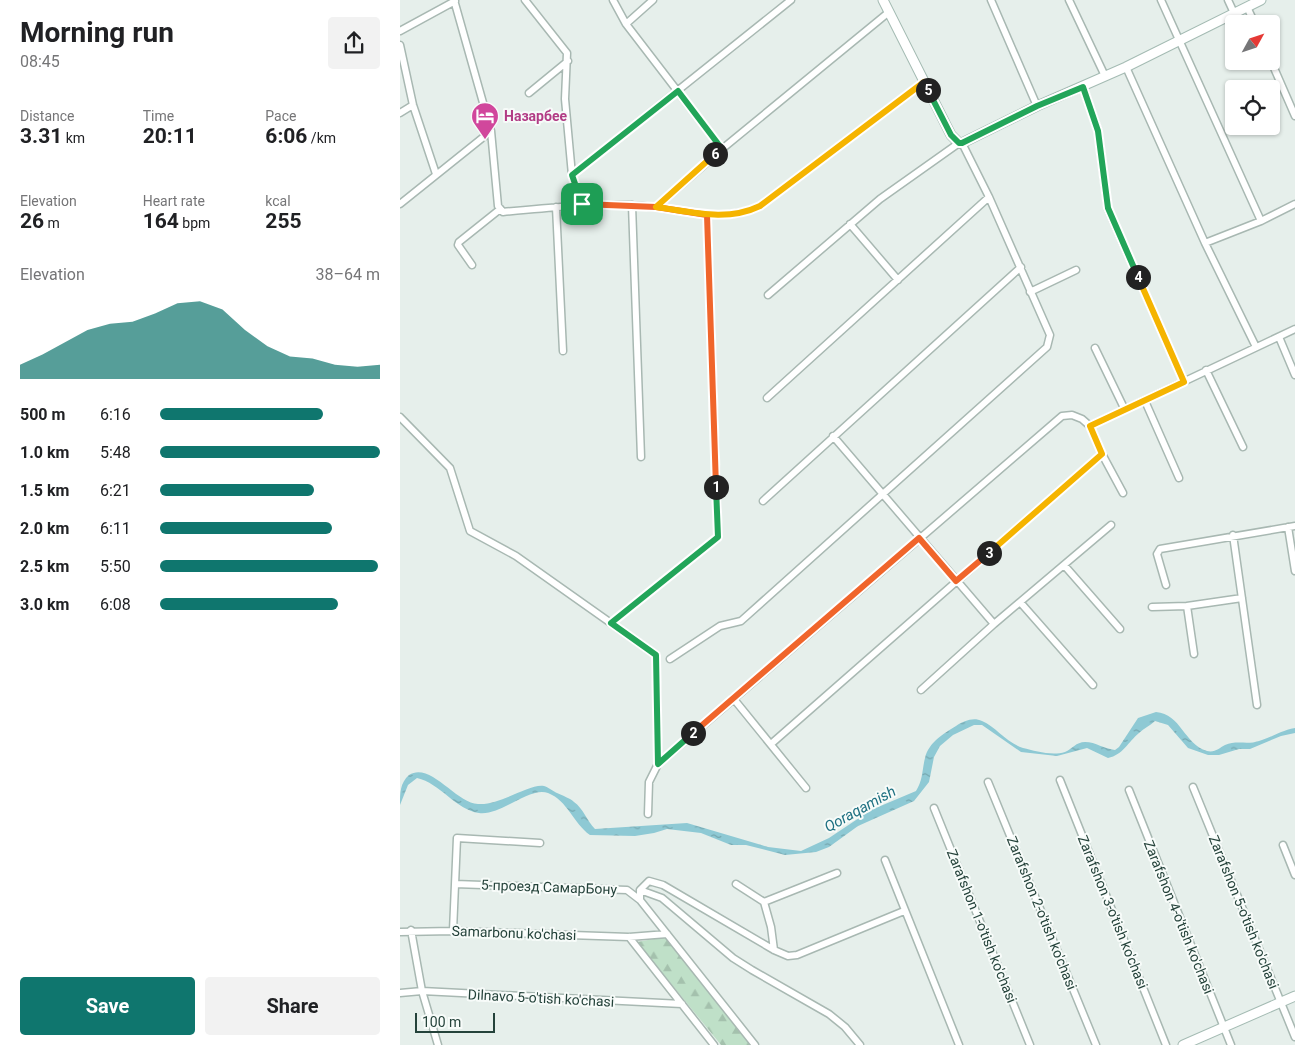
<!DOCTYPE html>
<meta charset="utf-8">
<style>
body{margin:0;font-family:Roboto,sans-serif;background:#f2f2f2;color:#202124;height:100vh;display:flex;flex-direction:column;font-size:19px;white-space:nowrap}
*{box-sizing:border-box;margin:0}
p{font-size:16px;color:#757577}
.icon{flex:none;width:28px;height:28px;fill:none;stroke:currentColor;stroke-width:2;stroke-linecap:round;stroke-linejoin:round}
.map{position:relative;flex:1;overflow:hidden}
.drawer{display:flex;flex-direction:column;background:#fff;width:400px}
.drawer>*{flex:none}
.needle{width:32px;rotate:50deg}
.buttons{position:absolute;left:825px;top:15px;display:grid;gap:10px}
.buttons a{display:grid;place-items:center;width:55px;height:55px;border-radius:5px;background:#fff;box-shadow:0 1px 4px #0004;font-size:25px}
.scale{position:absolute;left:15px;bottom:12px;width:80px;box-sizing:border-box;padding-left:5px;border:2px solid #24423a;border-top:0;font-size:14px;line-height:18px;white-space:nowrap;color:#24423a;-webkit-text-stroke:4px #f7fbf9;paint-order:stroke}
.pin{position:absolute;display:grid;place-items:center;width:42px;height:42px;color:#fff;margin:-21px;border-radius:10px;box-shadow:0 2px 8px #0006}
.km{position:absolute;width:25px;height:25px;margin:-12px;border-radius:50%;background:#222;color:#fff;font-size:14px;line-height:25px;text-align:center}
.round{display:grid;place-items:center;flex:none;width:52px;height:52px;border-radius:5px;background:#f2f2f2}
.head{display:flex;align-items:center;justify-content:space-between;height:85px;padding:0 20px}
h1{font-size:28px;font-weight:700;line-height:38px}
.figures{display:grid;grid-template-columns:repeat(3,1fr);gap:8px;height:85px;padding:5px 20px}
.figures div{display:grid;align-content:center}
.figures b{font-size:21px;font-weight:700}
.figures small{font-size:14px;font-weight:400}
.figures p{font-size:14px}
.chart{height:140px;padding:10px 20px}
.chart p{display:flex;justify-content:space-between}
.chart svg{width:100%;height:90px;margin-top:5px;fill:#0f766e;opacity:.7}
.action{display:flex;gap:10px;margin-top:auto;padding:10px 20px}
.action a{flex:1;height:58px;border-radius:5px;background:#0f766e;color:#fff;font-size:20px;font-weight:700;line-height:58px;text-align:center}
.action a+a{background:#f2f2f2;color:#202124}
ul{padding:0 20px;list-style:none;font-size:16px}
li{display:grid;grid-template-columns:80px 60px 1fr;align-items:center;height:38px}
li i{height:12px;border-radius:6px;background:#0f766e}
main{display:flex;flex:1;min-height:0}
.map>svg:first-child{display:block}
</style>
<main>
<section class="drawer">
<div class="head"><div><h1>Morning run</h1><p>08:45</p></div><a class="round"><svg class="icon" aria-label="share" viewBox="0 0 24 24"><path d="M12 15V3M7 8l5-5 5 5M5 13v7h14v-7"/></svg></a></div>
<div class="figures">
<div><p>Distance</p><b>3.31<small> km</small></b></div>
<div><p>Time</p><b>20:11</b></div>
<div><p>Pace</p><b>6:06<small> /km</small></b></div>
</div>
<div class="figures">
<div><p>Elevation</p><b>26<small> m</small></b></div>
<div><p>Heart rate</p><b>164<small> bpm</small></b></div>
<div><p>kcal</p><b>255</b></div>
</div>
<div class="chart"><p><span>Elevation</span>38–64 m</p>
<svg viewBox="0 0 160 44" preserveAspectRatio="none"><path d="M0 44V37L10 32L20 26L30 20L40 17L50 16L60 12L70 7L80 6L90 10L100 20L110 28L120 33L130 34L140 37L150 38L160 37V44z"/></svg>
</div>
<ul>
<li><b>500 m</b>6:16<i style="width:74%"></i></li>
<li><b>1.0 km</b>5:48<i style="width:100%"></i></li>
<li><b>1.5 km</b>6:21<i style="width:70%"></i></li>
<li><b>2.0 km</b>6:11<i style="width:78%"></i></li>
<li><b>2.5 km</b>5:50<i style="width:99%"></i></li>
<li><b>3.0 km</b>6:08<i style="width:81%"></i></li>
</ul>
<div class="action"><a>Save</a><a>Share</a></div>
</section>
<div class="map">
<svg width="895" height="1045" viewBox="0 0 895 1045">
<defs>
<pattern id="forest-firs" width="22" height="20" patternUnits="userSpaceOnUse" patternTransform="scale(1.25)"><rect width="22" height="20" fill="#bfe0c8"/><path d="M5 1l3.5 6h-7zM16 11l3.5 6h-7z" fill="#a4c1ad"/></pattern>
<pattern id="water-ripples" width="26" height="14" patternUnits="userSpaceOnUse" patternTransform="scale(1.25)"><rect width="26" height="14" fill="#8ec9d4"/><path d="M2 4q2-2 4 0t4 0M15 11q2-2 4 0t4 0" fill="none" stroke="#74a5ad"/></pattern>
</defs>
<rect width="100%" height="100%" fill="#e6efeb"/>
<path fill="url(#forest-firs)" d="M265,937L351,1045H321L237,942Z"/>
<path fill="url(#water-ripples)" d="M756,712C781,714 784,744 807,751C815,753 819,748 825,745C836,740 848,745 859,741C873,737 879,731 895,728V733L881,736L850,749H839L819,755H808L788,748L768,725L755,721C750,726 744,728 739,733C728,742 723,755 708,758L687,748L657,756L621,752L582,725H574L553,735L540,746L534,757L529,782L514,801L458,826L429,847L416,852L385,855L346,845H331L301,833L267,829L254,833L235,836L190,835C173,823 168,801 148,793C130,786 101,816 79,813C56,810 40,783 17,778L8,785L0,805C0,793 0,783 9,775C30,761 56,803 78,804C99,806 130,783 144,786C148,787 153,791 157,793C163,796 170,798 174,802C183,808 187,821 195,829L287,823L368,847L401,851L429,838L471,810L516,791C523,780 522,770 525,758C529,742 543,734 556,726C564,721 573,717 582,721C596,727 607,743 623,748C635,751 652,756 665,752C672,749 676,742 685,742C696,742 704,749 715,750L719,747L738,718Z"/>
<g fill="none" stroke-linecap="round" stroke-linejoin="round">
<g stroke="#a8b8b2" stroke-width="9">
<path id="street" d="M54,0L91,131L98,206L103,212C145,208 187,204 229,205C273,206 318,226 360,206L524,82
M125,0L167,53L165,99L172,175L182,204
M213,0L226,24L322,149
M591,0L637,106
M669,0L705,76
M761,0L861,221
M828,0L834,13
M847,7L855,24
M226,24L253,0
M0,31L55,1
M0,45L13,105L36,174
M871,61L895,116
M726,67L805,243L856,347
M683,87L698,131L708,209L784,382
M129,93L168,61
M0,113L13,105
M172,175L391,0
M0,204L91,131
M232,205L241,457
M156,207L163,351
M256,207L322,149L489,12
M450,224L498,280
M805,243L861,221L895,204
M72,265L58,245L59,242L99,210
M630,292L676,270
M368,295L480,199L559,143
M879,337L895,375
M695,348L724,408
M806,370L843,447
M367,398L589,197
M745,401L779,478
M0,417L50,468L70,531L116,556L256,655L258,764L249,782L248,814
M690,426L895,329
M433,436L594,624
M363,501L621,267
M888,527L895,571
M833,535L857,705
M664,565L720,629
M766,585L757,554L760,549L895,526
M620,602L693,685
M752,607L787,606
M211,623L318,537L307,215
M794,654L787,606L842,598
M270,659L320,626L341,621L647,347L650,335L589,197L562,143
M521,690L594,624L711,525
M333,698L406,788
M371,744L702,454
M258,764L662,416L672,415L682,419L690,426L702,454L723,493
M660,780L766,1045
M588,782L696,1045
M793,787L895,1037
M729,790L831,1045
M534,808L630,1045
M883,845L895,875
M485,860L559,1045
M55,884L227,890L240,900L355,1045
M336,884L364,902L371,927L374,950
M240,890L262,898L333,958L352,970L429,1014L445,1027L460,1045
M240,900V890L249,881L263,885L374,950L388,956L397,955L504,911
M364,902L437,873
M11,930L22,991L38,1045
M53,931L57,838L140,843
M0,932L53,931L229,937L267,934
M229,937L314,1045
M0,993L22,991L282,1004"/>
</g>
<g stroke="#a4bbb3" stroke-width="11">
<path id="secondary" d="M483,0L551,135L559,143H562L637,106L726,67L861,0
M783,1045L895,996"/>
</g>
<use href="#street" stroke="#fff" stroke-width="6"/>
<use href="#secondary" stroke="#fff" stroke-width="9"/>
</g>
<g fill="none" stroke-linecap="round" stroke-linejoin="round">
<g stroke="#fff" stroke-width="10">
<path id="split-1" d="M182,204L256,207L307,215L316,487"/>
</g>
<g stroke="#fff" stroke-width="10">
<path id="split-2" d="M293,733L258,764L256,655L211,623L318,537L316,487"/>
</g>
<g stroke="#fff" stroke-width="10">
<path id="split-3" d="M293,733L519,538L556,581L589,553"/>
</g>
<g stroke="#fff" stroke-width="10">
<path id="split-4" d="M589,553L702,454L690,426L784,382L738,277"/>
</g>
<g stroke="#fff" stroke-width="10">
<path id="split-5" d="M528,90L551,135L559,143H562L637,106L683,87L698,131L708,208L738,277"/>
</g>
<g stroke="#fff" stroke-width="10">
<path id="split-6" d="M315,154L256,207C292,212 327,222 360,206L524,82L528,90"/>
</g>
<g stroke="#fff" stroke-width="10">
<path id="split-7" d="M182,204L172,175L278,91L322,149L315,154"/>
</g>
<use href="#split-1" stroke="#f0652b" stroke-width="6"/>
<use href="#split-2" stroke="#22a559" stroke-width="6"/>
<use href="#split-3" stroke="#f0652b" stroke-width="6"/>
<use href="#split-4" stroke="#f5b400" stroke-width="6"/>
<use href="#split-5" stroke="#22a559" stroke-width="6"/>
<use href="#split-6" stroke="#f5b400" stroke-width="6"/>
<use href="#split-7" stroke="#22a559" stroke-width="6"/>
</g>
<defs>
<g id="hotel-pin" transform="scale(1.4375)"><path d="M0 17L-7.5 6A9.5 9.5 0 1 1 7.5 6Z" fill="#d1479c" stroke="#f7fbf9"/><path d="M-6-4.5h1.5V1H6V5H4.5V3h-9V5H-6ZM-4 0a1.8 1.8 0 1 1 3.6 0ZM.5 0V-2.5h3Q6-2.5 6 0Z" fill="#fff"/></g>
</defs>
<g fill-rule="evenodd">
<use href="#hotel-pin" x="85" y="116"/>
</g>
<g text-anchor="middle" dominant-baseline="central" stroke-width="4" stroke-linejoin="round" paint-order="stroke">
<g font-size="14" font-weight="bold" fill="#b23c85" stroke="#f7fbf9" text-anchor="start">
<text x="104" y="116">Назарбее</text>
</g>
<g font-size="14" fill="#24423a" stroke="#f7fbf9">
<text transform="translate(149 887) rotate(2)">5-проезд СамарБону</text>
<text transform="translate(713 912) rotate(68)">Zarafshon 3-o'tish ko'chasi</text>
<text transform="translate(844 912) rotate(68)">Zarafshon 5-o'tish ko'chasi</text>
<text transform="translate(642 913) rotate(68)">Zarafshon 2-o'tish ko'chasi</text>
<text transform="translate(779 917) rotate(68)">Zarafshon 4-o'tish ko'chasi</text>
<text transform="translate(582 926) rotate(68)">Zarafshon 1-o'tish ko'chasi</text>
<text transform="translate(114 933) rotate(2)">Samarbonu ko'chasi</text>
<text transform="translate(141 998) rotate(3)">Dilnavo 5-o'tish ko'chasi</text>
</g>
<g font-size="15" font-style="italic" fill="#1c6f80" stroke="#f7fbf9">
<text transform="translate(460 809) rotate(-29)">Qoraqamish</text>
</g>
</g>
</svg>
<div class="buttons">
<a><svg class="needle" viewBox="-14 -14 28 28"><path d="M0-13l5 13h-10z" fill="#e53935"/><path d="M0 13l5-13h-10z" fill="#757577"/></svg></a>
<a><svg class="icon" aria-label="locate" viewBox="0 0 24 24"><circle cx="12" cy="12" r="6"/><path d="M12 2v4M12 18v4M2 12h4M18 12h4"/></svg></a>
</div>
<div class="scale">100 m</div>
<div class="pin" style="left:182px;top:204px;background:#1e9e55"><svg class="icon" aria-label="arrive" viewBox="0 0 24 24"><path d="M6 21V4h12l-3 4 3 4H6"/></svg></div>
<b class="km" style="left:316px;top:487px">1</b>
<b class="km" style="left:293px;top:733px">2</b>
<b class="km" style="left:589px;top:553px">3</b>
<b class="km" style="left:738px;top:277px">4</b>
<b class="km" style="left:528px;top:90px">5</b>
<b class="km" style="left:315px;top:154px">6</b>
</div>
</main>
